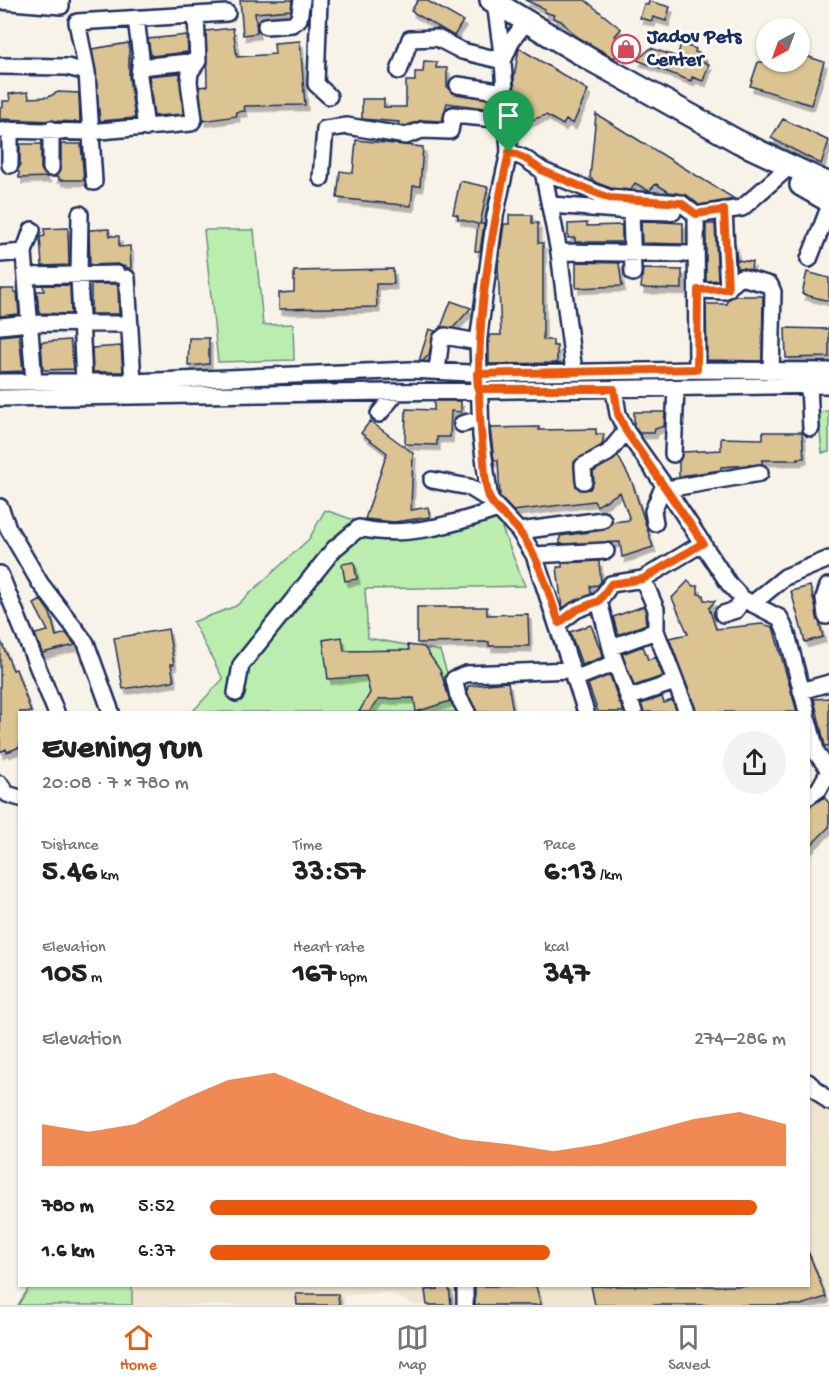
<!DOCTYPE html>
<meta charset="utf-8">
<style>
body{margin:0;font-family:"Gochi Hand",sans-serif;background:#f2f2f2;color:#202124;height:100vh;display:flex;flex-direction:column;font-size:22px;white-space:nowrap}
*{box-sizing:border-box;margin:0}
p{font-size:20px;color:#757577}
.icon{flex:none;width:33px;height:33px;fill:none;stroke:currentColor;stroke-width:2;stroke-linecap:round;stroke-linejoin:round}
.map{position:relative;flex:1;overflow:hidden}
.drawer{position:absolute;left:18px;top:711px;width:792px;height:576px;display:flex;flex-direction:column;background:#fff;border-radius:0px;box-shadow:0 2px 4px #0004}
.drawer>*{flex:none}
.needle{width:39px;rotate:221deg}
.buttons{position:absolute;left:756px;top:18px;display:grid;gap:12px}
.buttons a{display:grid;place-items:center;width:54px;height:54px;border-radius:50%;background:#fff;box-shadow:0 2px 4px #0004;font-size:30px}
.pin{position:absolute;display:grid;place-items:center;width:51px;height:51px;color:#fff;margin:-62px -26px;border-radius:50% 50% 50% 0;rotate:-45deg;box-shadow:0 0 6px #0007}
.pin .icon{rotate:45deg}
.round{display:grid;place-items:center;flex:none;width:63px;height:63px;border-radius:32px;background:#f2f2f2}
.head{display:flex;align-items:center;justify-content:space-between;height:102px;padding:0 24px}
h1{font-size:33px;font-weight:700;line-height:45px}
.metrics{display:grid;grid-template-columns:repeat(3,1fr);gap:9px;height:102px;padding:6px 24px}
.metrics div{display:grid;align-content:center}
.metrics b{font-size:30px;font-weight:700}
.metrics small{font-size:16px;font-weight:400}
.metrics p{font-size:16px}
.chart{height:168px;padding:12px 24px}
.chart p{display:flex;justify-content:space-between}
.chart svg{width:100%;height:108px;margin-top:6px;fill:#ea580c;opacity:.7}
ul{padding:0 24px;list-style:none;font-size:20px}
li{display:grid;grid-template-columns:96px 72px 1fr;align-items:center;height:45px}
li i{height:15px;border-radius:8px;background:#ea580c}
.menu{display:flex;justify-content:space-around;align-items:center;height:84px;border-top:2px solid #e0e0e0;background:#fff;font-size:16px;color:#757577}
.menu a{display:grid;justify-items:center;gap:3px}
.menu .on{color:#ea580c}
.map>svg:first-child{display:block}
</style>
<div class="map">
<svg width="829" height="1305" viewBox="0 0 829 1305">
<defs>
<filter id="shadow"><feDropShadow dx="3" dy="5.5" stdDeviation="0" flood-color="#0004"/></filter>
</defs>
<rect width="100%" height="100%" fill="#f8f3e9"/>
<filter id="ink" filterUnits="userSpaceOnUse"><feTurbulence type="fractalNoise" baseFrequency=".0167" numOctaves="2"/><feDisplacementMap in="SourceGraphic" scale="12" xChannelSelector="R" yChannelSelector="G"/><feConvolveMatrix kernelMatrix="1 2 1 2 8 2 1 2 1" color-interpolation-filters="sRGB"/></filter>
<g filter="url(#ink)">
<path fill="#efe5cf" d="M809,1082L829,1102V1305H414L389,1293L344,1295L345,1305H132V1286H808Z"/>
<path fill="#bbeeae" stroke="#6b8e86" stroke-width="1.5" d="M204,230H254L263,325L293,324L294,360L218,362Z
M829,411V452L822,453L818,412Z
M325,510L377,528L487,510L496,513L525,586L365,589L368,638L440,651L455,698L463,712H192L223,679L193,622L236,606L309,539Z
M30,1286H132V1305H18Z"/>
<path fill="#dbc392" stroke="#1b2f5e" stroke-width="1.5" filter="url(#shadow)" d="M240,0H292L291,10L255,13L257,33L243,35Z
M418,0H426L463,21L454,36L411,11Z
M525,0H585L621,29L615,36L625,45L614,58L576,36L561,21L553,18L554,15L544,12L545,9Z
M649,1L670,7L666,21L653,17L652,21L640,18L644,4L648,5Z
M233,28L237,57L275,54L274,43L300,41L305,105L244,106L245,111L236,112L237,116L203,121L199,87L207,86L206,31Z
M187,35L188,52L151,56L148,39Z
M129,43V77L135,118L100,121L92,49Z
M681,44L696,49L695,52L704,55L701,62L709,64L703,81L692,77L691,81L637,60L651,48L677,57Z
M519,48L588,90L573,124L566,120L563,125L546,115L523,123L515,96L514,77Z
M800,54L824,62L811,105L750,86L758,62H800Z
M424,61L437,62L436,68H447V87L452,93L494,100L492,109L447,103L442,121L422,120L405,126L398,125L399,122L362,119V99H384V107H406V81H415V72H423Z
M180,73L183,114L154,116L149,76Z
M28,92L29,98L48,97L58,92L79,93L80,122L0,119V108L3,107V101H10L9,94Z
M596,114L735,199L699,205L687,195L669,192L656,184L649,191L635,183L631,190L611,188L597,183L590,178Z
M783,119L829,141L821,164L771,138Z
M356,140L423,147L420,186H413L411,206L337,198L340,171L353,173Z
M20,144H41V169L48,177L19,178V172H16L20,166Z
M61,144H81L84,180H59V177H54L61,169Z
M460,181L488,187L480,224H484L480,251H475L478,224L458,219V215L453,214Z
M509,215H532V223H538V243H543V340H553V346H557V363L489,364V335H501L498,266L504,224H509Z
M641,221L683,223V244L642,243Z
M587,223V226L622,225V242H575V238H568V224Z
M706,224H715L718,280L706,281Z
M68,228L69,265L42,266L40,237L45,236L44,229Z
M109,229L110,236H119V247L130,246L131,269L117,264L90,265L89,230Z
M735,243L737,260L752,262L751,270L737,268Z
M576,262L619,263L622,286L576,288Z
M393,269L394,284H376L377,307L279,309V293L294,292V271Z
M643,269L682,270V289L641,288Z
M807,272L829,278V301L802,294Z
M91,284H118L119,314H91Z
M43,285H70L71,314L39,313L37,291H44Z
M0,289H14V292H17L19,314L0,316Z
M735,296H763L762,361L707,360L706,304H727V300Z
M451,301L471,308L453,328L441,327Z
M785,328L829,329V357L786,358Z
M429,329L435,331L429,354L423,361H419Z
M19,334L23,371L0,372V336Z
M189,338H209V364L188,366Z
M70,340L74,369L43,370L41,342Z
M121,346L123,372H93L92,348Z
M434,401H461V412L451,411L450,437H437V445L405,444L406,409L434,410Z
M634,412H665L664,426L655,429L654,433H639L634,426Z
M370,421L413,453L411,510L428,507L430,517L394,522L365,519L387,453L361,433Z
M539,427V430L596,429V434H604L602,445L574,462L576,486L580,490L590,489L594,481L593,472L618,456L632,482L653,547L622,557L620,542L560,544V536L604,530L612,522L630,520L620,492L597,506L594,501L513,511L500,497L498,460H494L490,428Z
M763,432H802L804,458H798L799,460H762V464L721,467V470L679,476V462L683,452L721,450V438L763,439Z
M599,561L601,582L598,585L590,586L591,594L562,608L557,567H562V563Z
M354,562L357,579L345,581L342,564Z
M688,581L693,586H698V594L703,595L704,600L715,601L709,608L716,629L762,624L773,627L797,712H697L669,638L688,634L672,598Z
M810,586L823,637L805,642L791,591Z
M41,600L50,613L56,636L66,633L75,645L42,653L35,634L48,631L34,604Z
M644,606L646,624L618,635L613,617Z
M417,607H487V615L528,614L529,646H489V642L417,643Z
M591,625L603,657L582,665L570,632Z
M168,629L174,664H171L174,681L123,689L114,638Z
M342,637L344,651L409,650L408,645L424,647L440,670L450,701L416,712L414,698L379,699L369,712H359L370,693L366,676L328,679L323,640Z
M0,639L13,670L16,669L31,712H20V747L7,752L6,749L0,752Z
M643,646L648,660L655,657L663,676L634,686L622,654Z
M610,675L619,702L624,712H598L588,684Z
M508,682L513,712H477L467,692L468,686Z
M662,697L664,703L672,700L677,712H644L641,704Z
M829,698V746H825L814,699Z
M824,797L829,803V827L808,848V807Z
M808,1251L826,1297L801,1305H595L591,1286H808Z
M437,1286H449L451,1305H427L425,1290L438,1289Z
M475,1286H536L541,1305H475Z
M296,1294H338L339,1305H297Z"/>
<g fill="none" stroke-linecap="round" stroke-linejoin="round">
<g stroke="#1b2f5e" stroke-width="20">
<path id="minor" d="M319,0L316,84L329,96
M0,1L61,6V0
M136,19L141,57L139,76L146,128
M526,22L512,40L503,61L509,152L495,216L478,342L481,436L490,500L519,531L534,555L586,712
M266,26L292,24L299,19L302,0
M0,66L67,67L87,72L94,182
M140,67L198,61
M399,71L410,39L437,38L462,51L503,61L495,2
M87,72L77,22L227,13
M458,85L505,92
M0,130L89,132L191,123L194,119L189,82L190,72L198,61L196,15
M509,152L524,158L543,171L609,198L681,203L696,215L742,208L791,165
M10,165V130
M51,168V129
M543,171L559,252L574,372
M321,178L325,129L347,126L406,136L422,130L450,131L453,115L507,120
M551,205L631,211L633,273
M724,210L728,289
M631,211L673,212
M80,214L79,276L84,382
M696,215L697,370
M32,230L24,252L34,382
M559,252L691,254
M0,254L24,252
M809,259L829,208
M26,276L117,274
M127,278L133,382
M698,290L724,291L741,277L770,285L773,292L771,372
M0,326L29,323L130,324
M437,370L441,339L445,336L478,342
M0,382H133L411,370L489,374L697,370L829,371
M809,385L811,428
M614,389L618,414L626,431L664,485L729,584L743,599L780,618L787,634L807,712
M0,398L829,385
M379,414L396,393
M462,424L480,419
M673,454L676,388
M432,480L469,487L490,500
M584,481L583,466L608,453L626,431
M667,489L760,473
M0,507L8,528L40,583L86,643L111,712
M655,523L653,511L664,485
M519,531L603,520
M534,555L606,551
M0,574L56,712
M643,579L656,609V631L687,712
M752,604L785,577L829,559
M723,614L736,610L743,599
M826,616L824,598L828,586
M559,623L576,610L599,601
M612,647L656,631
M574,679L615,663
M801,691L829,683
M236,693L241,665L334,549L359,528C406,539 454,524 498,509
M628,698L675,682
M467,712L458,696L454,679L466,674L571,670
M634,712L613,656L599,601L611,584L643,579L703,543
M808,720L817,754L829,770
M0,784L7,794L20,798
M808,797L819,789L829,771
M808,1082L829,1102
M465,1286V1305"/>
</g>
<g stroke="#1b2f5e" stroke-width="26">
<path id="highway" d="M491,0L591,60L739,142L829,184
M801,185L829,201"/>
</g>
<use href="#minor" stroke="#fff" stroke-width="15"/>
<use href="#highway" stroke="#fff" stroke-width="21"/>
</g>
</g>
<g fill="none" stroke-linecap="round" stroke-linejoin="round" filter="url(#ink)">
<g stroke="#fff" stroke-width="12">
<path id="route" d="M509,152C487,253 471,348 483,451C485,465 484,489 491,501C498,512 511,520 519,531C539,558 548,591 559,623L576,610L599,601L611,584L643,579L703,543L626,431L618,414L614,389H478L477,374L697,369L698,290L728,289L724,210L696,214L681,203L609,198L543,171L524,158L509,152"/>
</g>
<use href="#route" stroke="#ea580c" stroke-width="8"/>
</g>
<defs>
<g id="shop-ring" transform="scale(1.5)"><circle r="9.5" fill="#fff" stroke="#d1495b" stroke-width="1.5"/><path d="M-5-2.5h2.3a2.7 3.5 0 0 1 5.4 0H5L5.5 6h-11ZM-1.5-2.5h3a1.5 2.3 0 0 0-3 0Z" fill="#d1495b"/></g>
</defs>
<g fill-rule="evenodd">
<use href="#shop-ring" x="626" y="49"/>
</g>
<g text-anchor="middle" dominant-baseline="central" stroke-width="5" stroke-linejoin="round" paint-order="stroke">
<g font-size="20" font-weight="bold" fill="#1b2f5e" stroke="#fff" text-anchor="start">
<text x="647" y="38">Jadov Pets<tspan x="647" dy="23">Center</tspan></text>
</g>
</g>
</svg>
<div class="buttons">
<a><svg class="needle" viewBox="-14 -14 28 28"><path d="M0-13l5 13h-10z" fill="#e53935"/><path d="M0 13l5-13h-10z" fill="#757577"/></svg></a>
</div>
<div class="pin" style="left:509px;top:152px;background:#1e9e55"><svg class="icon" aria-label="arrive" viewBox="0 0 24 24"><path d="M6 21V4h12l-3 4 3 4H6"/></svg></div>
<section class="drawer">
<div class="head"><div><h1>Evening run</h1><p>20:08 · 7 × 780 m</p></div><a class="round"><svg class="icon" aria-label="share" viewBox="0 0 24 24"><path d="M12 15V3M7 8l5-5 5 5M5 13v7h14v-7"/></svg></a></div>
<div class="metrics">
<div><p>Distance</p><b>5.46<small> km</small></b></div>
<div><p>Time</p><b>33:57</b></div>
<div><p>Pace</p><b>6:13<small> /km</small></b></div>
</div>
<div class="metrics">
<div><p>Elevation</p><b>105<small> m</small></b></div>
<div><p>Heart rate</p><b>167<small> bpm</small></b></div>
<div><p>kcal</p><b>347</b></div>
</div>
<div class="chart"><p><span>Elevation</span>274–286 m</p>
<svg viewBox="0 0 160 44" preserveAspectRatio="none"><path d="M0 44V27L10 30L20 27L30 17L40 9L50 6L60 14L70 22L80 27L90 33L100 35L110 38L120 35L130 30L140 25L150 22L160 27V44z"/></svg>
</div>
<ul>
<li><b>780 m</b>5:52<i style="width:95%"></i></li>
<li><b>1.6 km</b>6:37<i style="width:59%"></i></li>
</ul>
</section>
</div>
<nav class="menu">
<a class="on"><svg class="icon" aria-label="home" viewBox="0 0 24 24"><path d="M3 11l9-7 9 7M6 9v11h12V9"/></svg>Home</a>
<a><svg class="icon" aria-label="map" viewBox="0 0 24 24"><path d="M3 6l6-2 6 2 6-2v14l-6 2-6-2-6 2zM9 4v14M15 6v14"/></svg>Map</a>
<a><svg class="icon" aria-label="saved" viewBox="0 0 24 24"><path d="M7 4h10v16l-5-4-5 4z"/></svg>Saved</a>
</nav>
